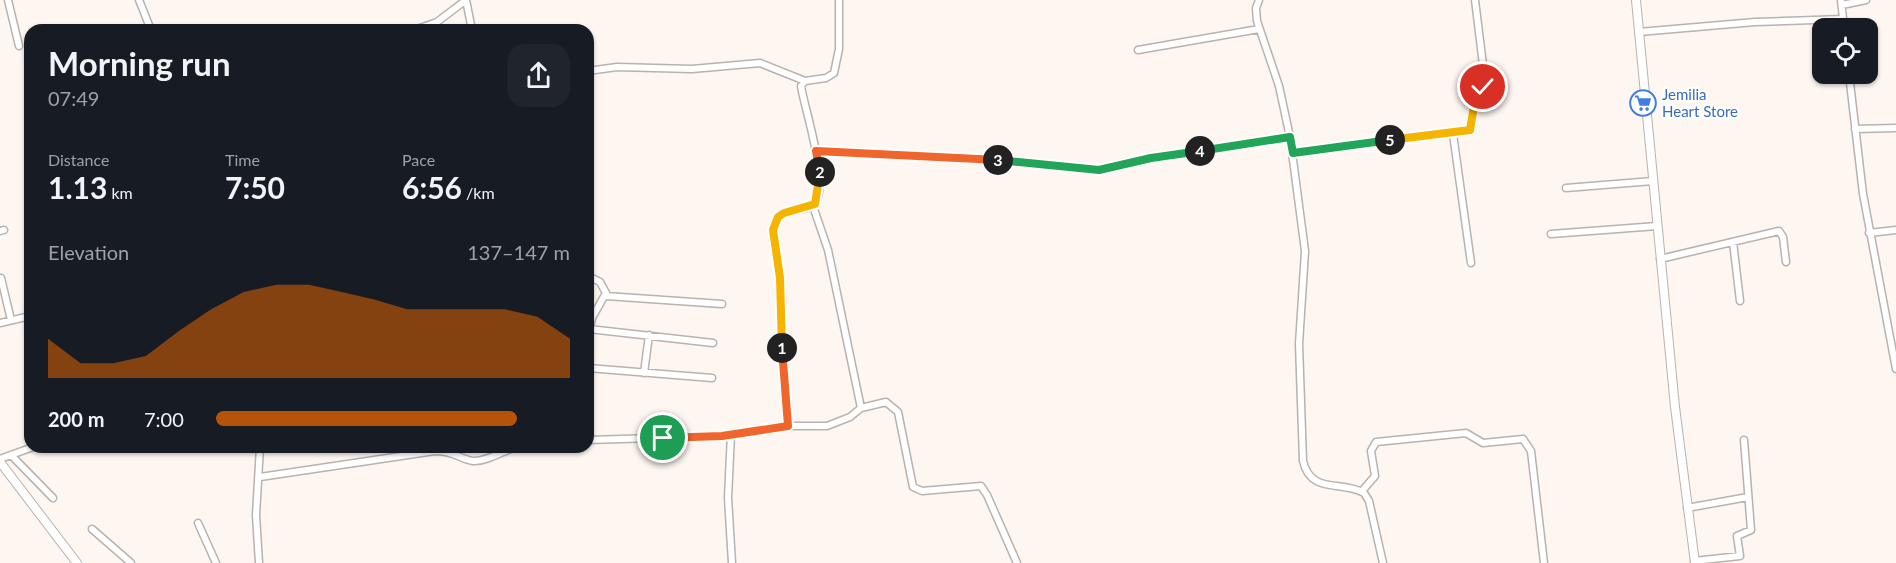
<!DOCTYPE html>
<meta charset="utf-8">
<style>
body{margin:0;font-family:Lato,sans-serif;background:#20242c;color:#f1f3f6;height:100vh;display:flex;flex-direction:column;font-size:22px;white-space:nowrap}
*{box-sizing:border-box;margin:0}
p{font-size:20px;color:#9ea1a6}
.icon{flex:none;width:33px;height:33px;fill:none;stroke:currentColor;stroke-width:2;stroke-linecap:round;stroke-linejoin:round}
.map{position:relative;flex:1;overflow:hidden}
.panel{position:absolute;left:24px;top:24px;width:570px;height:429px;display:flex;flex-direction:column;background:#171b24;border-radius:18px;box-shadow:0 2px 4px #0004}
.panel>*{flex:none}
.buttons{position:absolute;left:1812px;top:18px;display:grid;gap:12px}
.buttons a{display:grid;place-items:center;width:66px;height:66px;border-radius:12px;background:#171b24;box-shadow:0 2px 4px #0004;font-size:30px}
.pin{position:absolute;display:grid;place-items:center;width:51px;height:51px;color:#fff;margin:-26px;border:3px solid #fff;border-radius:50%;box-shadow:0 2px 6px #0007}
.km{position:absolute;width:30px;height:30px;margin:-15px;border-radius:50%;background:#222;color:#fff;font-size:16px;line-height:30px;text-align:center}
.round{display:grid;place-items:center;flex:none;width:63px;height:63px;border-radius:18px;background:#20242c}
.overview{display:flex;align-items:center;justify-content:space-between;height:102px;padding:0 24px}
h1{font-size:33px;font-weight:700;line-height:45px}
.metrics{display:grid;grid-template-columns:repeat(3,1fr);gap:9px;height:102px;padding:6px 24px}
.metrics div{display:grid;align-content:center}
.metrics b{font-size:30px;font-weight:700}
.metrics small{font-size:16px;font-weight:400}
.metrics p{font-size:16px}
.chart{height:168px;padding:12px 24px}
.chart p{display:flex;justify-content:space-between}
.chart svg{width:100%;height:108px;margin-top:6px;fill:#b45309;opacity:.7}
ul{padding:0 24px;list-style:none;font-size:20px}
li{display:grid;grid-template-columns:96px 72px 1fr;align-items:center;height:45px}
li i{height:15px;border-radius:8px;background:#b45309}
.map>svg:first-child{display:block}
</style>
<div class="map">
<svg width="1896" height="563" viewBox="0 0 1896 563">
<rect width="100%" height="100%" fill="#fdf6f1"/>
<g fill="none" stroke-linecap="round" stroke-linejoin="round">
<g stroke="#b9b2ae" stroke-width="9">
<path id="minor" d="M8,0L19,46
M139,0L151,30
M466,0L472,30
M1259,0L1256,8L1257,21L1279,86L1290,137L1305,251L1299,344L1303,461C1311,495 1342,480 1364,493L1369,501L1383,563
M1841,0L1844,28
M1842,5L1866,0
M414,30L437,22L466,0
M1639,32L1755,22L1843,19
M1138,50L1259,29
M588,71L617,67L692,69L760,63L805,81
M1849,74L1863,194L1896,369
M1855,129L1896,128
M1453,134L1471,263
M816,151L1020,161L1099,170L1151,158L1290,137
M1293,153L1470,130L1476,94L1485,81L1475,0
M1566,188L1653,181
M813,206L828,250L861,408
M0,231L4,230
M1869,233L1896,230
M1551,234L1657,226
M1733,242L1740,301
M1660,259L1779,231L1783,237L1786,262
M588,276L600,282L606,293L592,318L588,335
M1,278L11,320
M606,296L722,304
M0,323L30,316
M589,329L713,343
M588,368L712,378
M644,373L649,335
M788,426C782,377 783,328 781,279C780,263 771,246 773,230C777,202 799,215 812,206C833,192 804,108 801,86L805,81L826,78L834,73L839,49V0
M731,434L728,498L732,563
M588,440L722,436L788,426H827L850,417L861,408L886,402L898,412L913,487L922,491L981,486L987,495L1017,563
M11,455L53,498
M0,459L33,447
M260,477L435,451C455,451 459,459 473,461C486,462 503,451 516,447
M1362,491L1375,476L1371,451L1376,442L1466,433L1483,443L1523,439L1531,451L1544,563
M1687,508L1748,497
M198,523L216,563
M92,529L131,563
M1694,561L1740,556L1737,536L1751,530L1744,440
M259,563L256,515L260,447"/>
</g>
<g stroke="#b9b2ae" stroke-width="10">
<path id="tertiary" d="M1636,0L1675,407L1695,563
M0,462L77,563"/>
</g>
<use href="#minor" stroke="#fff" stroke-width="6"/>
<use href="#tertiary" stroke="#fff" stroke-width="8"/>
</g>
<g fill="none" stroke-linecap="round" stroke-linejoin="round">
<g stroke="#fff" stroke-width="12">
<path id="split-1" d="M663,438L722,436L788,426L782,348"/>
</g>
<g stroke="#fff" stroke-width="12">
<path id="split-2" d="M782,348L780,278L773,230L778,217L784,213L815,204L820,172"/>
</g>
<g stroke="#fff" stroke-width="12">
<path id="split-3" d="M820,172L816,151L998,160"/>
</g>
<g stroke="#fff" stroke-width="12">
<path id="split-4" d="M998,160L1099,170L1151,158L1200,151"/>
</g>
<g stroke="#fff" stroke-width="12">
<path id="split-5" d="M1200,151L1290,137L1293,153L1390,140"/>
</g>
<g stroke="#fff" stroke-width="12">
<path id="split-6" d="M1390,140L1470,130L1476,94L1483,87"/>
</g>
<use href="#split-1" stroke="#f0652b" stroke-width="8"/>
<use href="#split-2" stroke="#f5b400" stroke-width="8"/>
<use href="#split-3" stroke="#f0652b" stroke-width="8"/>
<use href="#split-4" stroke="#22a559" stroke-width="8"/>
<use href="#split-5" stroke="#22a559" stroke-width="8"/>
<use href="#split-6" stroke="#f5b400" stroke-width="8"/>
</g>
<defs>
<g id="supermarket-ring" transform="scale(1.35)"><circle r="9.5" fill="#fff" stroke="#3f7fe0" stroke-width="1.5"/><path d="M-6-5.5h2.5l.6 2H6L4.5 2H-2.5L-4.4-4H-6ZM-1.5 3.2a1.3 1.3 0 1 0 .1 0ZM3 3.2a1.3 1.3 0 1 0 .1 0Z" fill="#3f7fe0"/></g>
</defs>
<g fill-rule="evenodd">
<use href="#supermarket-ring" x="1643" y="103"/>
</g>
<g text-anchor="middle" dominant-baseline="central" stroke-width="4.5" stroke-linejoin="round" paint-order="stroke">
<g font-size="15" fill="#366cbe" stroke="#fff" text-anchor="start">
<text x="1662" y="94">Jemilia<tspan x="1662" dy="17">Heart Store</tspan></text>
</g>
</g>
</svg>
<div class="buttons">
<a><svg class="icon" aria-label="locate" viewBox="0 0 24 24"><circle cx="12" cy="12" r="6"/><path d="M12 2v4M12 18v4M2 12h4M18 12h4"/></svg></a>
</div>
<div class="pin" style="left:663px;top:438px;background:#1e9e55"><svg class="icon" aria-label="arrive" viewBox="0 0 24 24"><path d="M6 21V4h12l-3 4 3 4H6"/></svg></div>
<div class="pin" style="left:1483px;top:87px;background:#d93025"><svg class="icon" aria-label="check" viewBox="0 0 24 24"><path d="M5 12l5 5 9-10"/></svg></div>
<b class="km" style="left:782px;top:348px">1</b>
<b class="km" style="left:820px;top:172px">2</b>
<b class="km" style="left:998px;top:160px">3</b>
<b class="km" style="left:1200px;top:151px">4</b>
<b class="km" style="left:1390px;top:140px">5</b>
<section class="panel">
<div class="overview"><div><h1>Morning run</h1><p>07:49</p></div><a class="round"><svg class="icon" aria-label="share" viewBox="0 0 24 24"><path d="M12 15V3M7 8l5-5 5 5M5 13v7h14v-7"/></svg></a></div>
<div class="metrics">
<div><p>Distance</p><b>1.13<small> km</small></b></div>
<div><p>Time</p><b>7:50</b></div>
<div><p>Pace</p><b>6:56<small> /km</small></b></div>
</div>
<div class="chart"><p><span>Elevation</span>137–147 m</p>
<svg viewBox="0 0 160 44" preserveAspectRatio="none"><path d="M0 44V28L10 38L20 38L30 35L40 25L50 16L60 9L70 6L80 6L90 9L100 12L110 16L120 16L130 16L140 16L150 19L160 28V44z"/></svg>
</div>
<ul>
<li><b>200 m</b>7:00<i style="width:85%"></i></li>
</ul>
</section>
</div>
